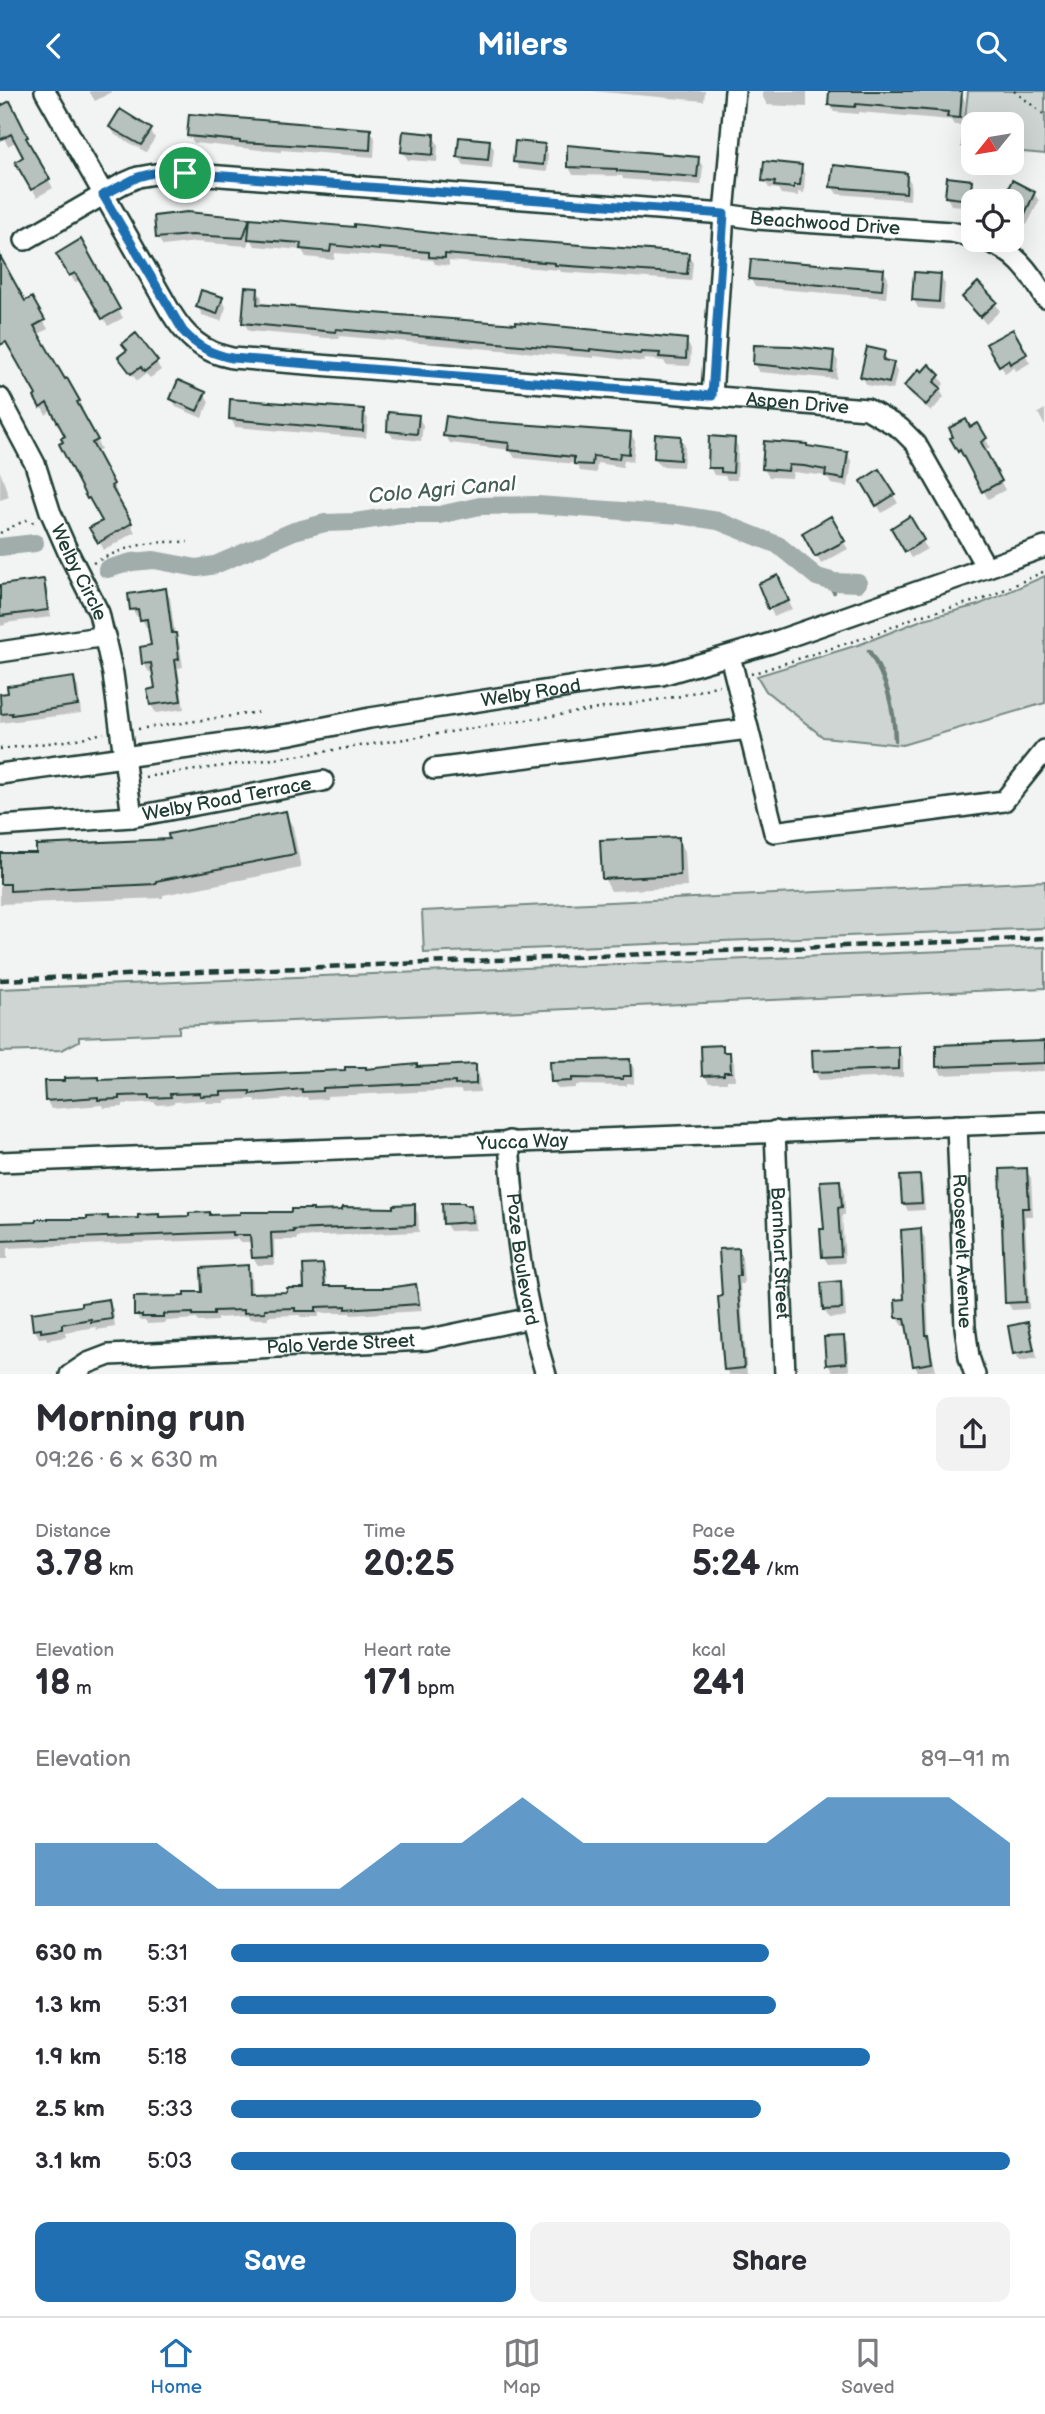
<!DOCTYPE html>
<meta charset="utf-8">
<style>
body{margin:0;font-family:"Balsamiq Sans",sans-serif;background:#f2f2f3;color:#2b2b33;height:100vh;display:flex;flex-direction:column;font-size:26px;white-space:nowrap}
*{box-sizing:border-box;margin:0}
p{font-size:23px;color:#7c7c81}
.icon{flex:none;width:38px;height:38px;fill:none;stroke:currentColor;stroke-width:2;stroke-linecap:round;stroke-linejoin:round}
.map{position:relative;height:1283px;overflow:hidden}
.drawer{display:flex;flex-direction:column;background:#fff;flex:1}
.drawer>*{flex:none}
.needle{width:46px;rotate:240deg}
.buttons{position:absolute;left:961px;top:21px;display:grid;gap:14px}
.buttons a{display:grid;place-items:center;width:63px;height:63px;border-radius:14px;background:#fff;box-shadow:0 7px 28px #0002;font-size:35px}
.pin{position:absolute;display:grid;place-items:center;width:60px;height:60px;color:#fff;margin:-30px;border:4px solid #fff;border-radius:50%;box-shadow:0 2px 7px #0007}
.round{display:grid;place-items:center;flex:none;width:74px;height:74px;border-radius:14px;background:#f2f2f3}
.summary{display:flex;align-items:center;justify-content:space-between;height:119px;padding:0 35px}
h1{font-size:38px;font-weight:600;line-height:52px}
.metrics{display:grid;grid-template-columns:repeat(3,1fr);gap:10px;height:119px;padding:7px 35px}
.metrics div{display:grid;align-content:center}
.metrics b{font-size:35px;font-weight:600}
.metrics small{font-size:19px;font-weight:400}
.metrics p{font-size:19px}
.chart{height:196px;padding:14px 35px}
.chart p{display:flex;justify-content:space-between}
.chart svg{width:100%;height:126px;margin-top:7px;fill:#1f6fb2;opacity:.7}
.primary-button{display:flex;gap:14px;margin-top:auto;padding:14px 35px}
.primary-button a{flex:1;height:80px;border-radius:14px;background:#1f6fb2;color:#fff;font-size:28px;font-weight:600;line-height:80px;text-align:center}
.primary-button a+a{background:#f2f2f3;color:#2b2b33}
ul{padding:0 35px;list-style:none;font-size:23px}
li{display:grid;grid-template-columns:112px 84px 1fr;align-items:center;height:52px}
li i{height:18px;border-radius:9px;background:#1f6fb2}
header{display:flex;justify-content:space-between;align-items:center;height:91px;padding:0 35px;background:#1f6fb2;color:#fff;font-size:32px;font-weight:600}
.tabs{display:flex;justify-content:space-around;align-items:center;height:98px;border-top:2px solid #e1e1e2;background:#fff;font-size:19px;color:#7c7c81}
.tabs a{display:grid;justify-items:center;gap:4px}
.tabs .on{color:#1f6fb2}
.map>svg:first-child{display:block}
</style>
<header><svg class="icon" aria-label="back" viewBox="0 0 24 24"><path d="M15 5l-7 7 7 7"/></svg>Milers<svg class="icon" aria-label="search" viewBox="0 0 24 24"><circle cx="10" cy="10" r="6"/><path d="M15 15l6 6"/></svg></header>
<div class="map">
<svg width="1045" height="1284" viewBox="0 0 1045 1284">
<rect width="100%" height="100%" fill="#f2f3f3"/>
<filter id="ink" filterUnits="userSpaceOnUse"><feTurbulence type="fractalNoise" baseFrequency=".0143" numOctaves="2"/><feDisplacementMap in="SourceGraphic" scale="14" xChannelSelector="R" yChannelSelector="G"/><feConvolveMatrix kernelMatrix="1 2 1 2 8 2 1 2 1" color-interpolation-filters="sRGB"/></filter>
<g filter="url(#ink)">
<path fill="#ced5d3" stroke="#768984" stroke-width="2" d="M968,0H1045V63L1012,60V33H973V56L962,55Z
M1045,485V612L902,654L823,646L766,600L757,585L861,553L924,528L978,514Z
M1045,790V837L424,862L422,820Z
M1045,856V897L179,935V942L79,946V950L62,959L0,961V898Z"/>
<path fill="#0003" d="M89,0H111L112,1L95,10Z
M591,0H705L704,10Z
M763,0H807V16L767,14L763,6Z
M830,0L961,2L965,10L964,34H954L951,29L859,21V23L834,21L829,13Z
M9,13L53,97L37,106L17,71L26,66L17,50L8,55L0,40V17Z
M111,36L150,39L155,47L146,61L115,44Z
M370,39L375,47L374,66L281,59V61L194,52L189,44Z
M433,45L438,53L437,71L408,69L403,61Z
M489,50L494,58L492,77L464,74L459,66Z
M544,55L548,63L547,81L519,78L515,70Z
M698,68L703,76L701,94L623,88L622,85L573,84L569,76Z
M801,76L805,84L804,102L798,101V105L781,103L778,98L769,97L764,89Z
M906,84L911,92L910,109L837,103L832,95Z
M971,90L975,98L973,116L951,114L947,106Z
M1013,92L1034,102L1039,110L1027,134L1012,126V110H1004Z
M186,123L688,164L693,172L691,190L561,181L560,179L449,170V175L435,173L433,169L335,162L334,169L306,166L302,159L255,155L250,146L247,155L196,151L163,155L158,147Z
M81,150L123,227L108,235L81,188L75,192L59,163Z
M0,172L24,212L31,208L48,238L37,244L83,318L80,320L101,358L95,361L117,401L114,403L135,441L104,459L92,437L104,430L89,407L67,346L53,319L46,324L36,307L39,305L12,258L9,259L0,243Z
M883,179L888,187L886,207L755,196L751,188Z
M940,185L945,193L943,219L918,217L914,209Z
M257,199L262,207L261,215L686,250L691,258L690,275L666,274L664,270L645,268L644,271L594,265V267L339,245V248L249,240L244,232Z
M964,206L995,212L1000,220L986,233Z
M222,208L226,216L221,230L202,224L198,216Z
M1012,240L1030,272L1016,280L1014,276L1005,282L989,253Z
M833,262L838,270L836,288L759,281L754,273Z
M884,262L888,272L893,273L897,281L893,299L867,294L862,286Z
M120,267L156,271L161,279L150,287L146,283L137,290Z
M939,285L944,293L939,298L944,306L931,321L911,303L907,295Z
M205,303L209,311L202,327L176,316L172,308Z
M1045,318V335L1038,322Z
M363,320L368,328L366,347L235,336L231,327Z
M418,326L423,334L421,350L393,347L388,339Z
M476,331L630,342L635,350L633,371L624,369L623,376L597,372L596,382L580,380L576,373L515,367L510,359L450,352L445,344Z
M978,334L990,356L984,359L1005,399L988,408L966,367L964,368L953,348Z
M680,347L685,355L683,376L660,375L655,367Z
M734,348L738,356L737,389H727L725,385L714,384L710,376Z
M847,363L852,371L848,396L831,393L827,385L793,381L792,387L769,386L764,378Z
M0,380L9,406L0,409Z
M879,381L898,412L882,422L863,390Z
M909,427L927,458L911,467L893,437Z
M830,428L848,458L821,473L804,442Z
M43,490L47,498L51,526L5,532V534L0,535V498Z
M760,494H782L792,518L774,526Z
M165,499L170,507L175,544L179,551L183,576L178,577L184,618L156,622L151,614L157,599L154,580L149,581L144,573L142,557L153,555L150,536H146L141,526H137L132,518Z
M73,588L78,596L81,622L0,632V605Z
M285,722L293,736L301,777L163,804V807L0,813V762L38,764L172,750Z
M678,748L685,760L687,796L611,800L604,787Z
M1045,952V980L942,984L938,976Z
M722,956L734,971L735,989H727V992H709L704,984Z
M898,958L903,966V986L819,989L815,981Z
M629,969L634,977V993L627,992V995L576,994V997L558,998L553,990Z
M475,975L479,983L480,1001L462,1002L460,999L327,1005V1008L308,1009L307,1006L257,1011L255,1008L225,1009V1012H206L205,1009L174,1011V1013L156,1014L154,1011L123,1013V1016L104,1017L103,1014L51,1018L47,1010L46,992Z
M1026,1079L1031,1087L1033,1125H1025L1029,1218L1012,1219L1007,1211Z
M919,1086L923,1094L925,1119L908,1120L904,1112Z
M839,1090L844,1098L845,1124H842L845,1172L828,1173L823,1165L825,1140Z
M414,1115L418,1123L419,1141L297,1146V1149H274L275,1174H258L253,1167V1151H239L237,1148L7,1157V1168H0V1132L395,1119Z
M464,1116H470L475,1124L476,1139L450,1140L445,1132Z
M920,1139L925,1147L929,1250L936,1279L919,1282L914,1274L908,1234L903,1235L898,1227L906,1210Z
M738,1159L742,1167L744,1193H740L747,1284H729L726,1278L724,1207Z
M322,1175L326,1182L327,1197L347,1199H388L416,1195L419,1202L422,1220L351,1224L350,1222H319V1226H301L299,1224L268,1225V1228H250L248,1225L217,1227V1230L198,1231L197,1228L166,1230V1232L147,1233L146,1230H140L136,1223L204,1203L247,1176L251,1182L252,1203H289L306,1199Z
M840,1192L844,1200L846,1226L829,1227L824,1219L823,1193Z
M108,1210L113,1218L115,1236L97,1239L96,1236L65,1241L66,1246L47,1249L46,1246L39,1247L35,1239L33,1223L83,1217Z
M1027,1233L1032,1241L1037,1267L1020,1270L1015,1262Z
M843,1246L848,1254L849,1280L832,1281L828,1273Z"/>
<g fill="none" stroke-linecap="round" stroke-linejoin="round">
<path stroke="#6d807b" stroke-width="4.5" d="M828,490L834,501
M869,560C887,589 894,615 895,649"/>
<path stroke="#a1adaa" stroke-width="18" d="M0,456L35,452
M107,478L132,471L154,469L197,477L215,474L294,440L325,432L355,431L401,424H439L480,415L537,414L680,424L718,430L778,454L817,486L834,491L858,492"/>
</g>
<path fill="#b7c1bd" stroke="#1f3d34" stroke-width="2" d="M829,0H962L960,27L947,26L948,21L856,13L855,16L828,14Z
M10,10L28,46L26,47L50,88L31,99L15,71L23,66L11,43L0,49V15Z
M120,18L152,38L141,54L109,36Z
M189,23L371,38L370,59L240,51V50L187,45Z
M403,40L434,43L433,64L401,61Z
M459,46L490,49L488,69L457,66Z
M515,50L545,53L543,74L513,71Z
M567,54L699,66L697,86L617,80V78L567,76Z
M764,70L802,74L800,94H794V97L774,95L775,91L762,90Z
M833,74L907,82L906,102L830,96Z
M947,86L972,89L970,109L945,106Z
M1012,89L1035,101L1023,127L1012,121V110H1002Z
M187,121L250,127L243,147L191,144L156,147L154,125Z
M250,127L354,136V133L459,145L689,162L687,183L555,174V172L445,163V167L429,166V161L379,157V159L331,154L330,161L300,158L301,152L248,148Z
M81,148L120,218L102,228L75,182L69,185L56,163Z
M0,165L25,210L32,206L45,229L34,235L65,288L67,287L80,310L77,311L98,349L92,352L114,393L111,395L132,432L98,452L89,437L102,430L89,407L87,408L59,353L63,351L61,347L65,345L47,312L40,317L34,306L36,304L6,251L0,254Z
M751,168L884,178L882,199L749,188Z
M914,181L941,183L939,211L912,209Z
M978,191L997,211L980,226L962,206Z
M245,196L258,197L257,213L516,233V231L687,248L686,268L659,266L660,262L641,261L640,263L590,258V260L336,238L335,241L242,232Z
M201,199L223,206L217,223L196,216Z
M1013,238L1027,263L1010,273L1008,269L999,275L986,253Z
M136,242L158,270L144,281L141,276L131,283L118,266L127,259L122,253Z
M754,254L791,255L834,260L832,281L753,273Z
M867,256L885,260L883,269L894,271L889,292L860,286Z
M929,273L940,284L934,291L941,297L926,314L904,295L919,278L922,281Z
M178,289L206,301L197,320L170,308Z
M230,308L364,318L363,340L229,328Z
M388,321L419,324L417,343L387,340Z
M446,325L476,330L631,341L629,363L620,362L619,368L593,365L592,374L574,373V366L508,359L509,352L443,345Z
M966,328L970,336L978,332L987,347L981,351L1002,390L982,401L960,359L958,361L950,347L953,346L949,337Z
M655,343L681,345L680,369L654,367Z
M709,345L735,347L733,382L721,381V377H708Z
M764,350L807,353V355L848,361L844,388L825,385L826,379L804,375L789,374L788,380L762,378Z
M879,378L895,403L876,415L861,390Z
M831,425L845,450L815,466L802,442Z
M910,425L924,449L905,461L891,437Z
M778,484L789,510L768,518L758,493Z
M44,488L48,519L0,525V494Z
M166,497L172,542H176L179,568L175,569L181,610L150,614L147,599L155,597L151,572L142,573L140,556L151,554L147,528L140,529L138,518L130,519L128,503Z
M74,586L78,614L12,624V622L1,623L0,603L8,602L7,595Z
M286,720L295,763L156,790V793L10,800V793H0V762H36V754L169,748L168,743Z
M679,746L680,784L602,788L600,749Z
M1045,950V972L936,976V954Z
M723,954V961H730L731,981H724V984L702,985L701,955Z
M899,956V978L813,981L812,959Z
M630,968L631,985H623V988L572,987V990L551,991L550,970Z
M417,973V976L476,973V993L455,994V991L323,997V1000L302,1001V998L250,1003V1000L221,1001V1004L200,1005V1002L170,1003L171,1006L149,1007V1004L119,1005V1008L98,1009V1006L45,1010L44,990H64V987L99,986V989L345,979V976H366V978Z
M1027,1077L1029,1117H1022L1026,1211L1005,1212L1000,1078Z
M920,1084L922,1112L902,1113L900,1085Z
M840,1089L842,1116L838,1117L841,1165L822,1166L820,1138H824L820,1090Z
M442,1112H464V1114H471L472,1131L443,1133Z
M415,1113V1134L293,1139L294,1141L271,1142L272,1166L252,1167L250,1144H233V1141L0,1150V1132L36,1131V1128H87V1126L108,1125V1128L138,1127V1124L159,1123V1126L189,1125V1122L210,1121V1124L240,1123V1121H291V1118H313V1120L342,1119V1116L393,1117V1114Z
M921,1137L926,1244H928L932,1272L913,1275L905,1227H896L895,1209L904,1208L901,1139Z
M739,1157L740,1185H737L744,1277L724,1279L718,1206L722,1205L719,1158Z
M323,1173L325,1195H347V1197H388L416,1193L419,1213L346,1218V1215L316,1216V1220H295V1217L265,1218V1221L244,1222V1219L214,1220V1224H193V1222L163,1223V1226H142V1224H134V1206L184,1205V1201H202L201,1177L248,1174L249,1202L287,1201V1197H304L303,1174Z
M841,1190L842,1218L823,1219L821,1192Z
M109,1208L112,1228L91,1231V1228L62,1233V1238L41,1241V1238L33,1239L31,1222L81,1215V1212Z
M1028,1231L1034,1259L1013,1263L1008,1235Z
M844,1245L846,1272L826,1274L824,1246Z"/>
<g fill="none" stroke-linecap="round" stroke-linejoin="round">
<g stroke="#1f3d34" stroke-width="24">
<g id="minor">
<path id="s1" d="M45,0L170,220C186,246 202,261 232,267L867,318L900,337L916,353L986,476"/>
<path id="s2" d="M25,149L122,93L138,86L167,81L724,123L757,128L951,141L973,146"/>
<path d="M984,149C1014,159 1030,180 1045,207"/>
<path d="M712,305L724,123L735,0"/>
<path id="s3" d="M0,307L35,373L50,420L68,461L99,522L113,583L132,726"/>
<path d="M0,561L106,545"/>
<path d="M730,565L774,741L1004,710L1045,659"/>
<path d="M434,678L748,638"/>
<path id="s4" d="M0,683L291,643L370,627L614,589L662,584L771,552L1045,456"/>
<path id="s5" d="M0,735L132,726L323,690"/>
<path id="s6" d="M957,1034L965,1236L969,1266L975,1284"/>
<path id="s7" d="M775,1040L785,1284"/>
<path id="s8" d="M509,1050C514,1130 522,1207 546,1284"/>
<path id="s9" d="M0,1071L1045,1031"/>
<path id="s10" d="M70,1284L88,1272L109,1264L426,1249L531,1227"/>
</g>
</g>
<path stroke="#1f3d34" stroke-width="2.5" stroke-dasharray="2 5" stroke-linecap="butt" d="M1014,0L1045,24
M0,442L26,429L35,432
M93,472C129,454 148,450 188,451
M751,583L879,542L915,526L984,508L1045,480
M138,638L260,621
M0,658L72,649L104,642
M145,686L302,664L681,605L719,594"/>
<use href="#minor" stroke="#fff" stroke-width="19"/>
<path stroke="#1f3d34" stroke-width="4.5" stroke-dasharray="10 5" stroke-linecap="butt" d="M0,889L1045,847"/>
</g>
</g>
<g fill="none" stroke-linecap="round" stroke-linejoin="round" filter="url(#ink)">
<g stroke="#fff" stroke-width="14">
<path id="route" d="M153,82H185L724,123L712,305L232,267C212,263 197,256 183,240L103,104L138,86Z"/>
</g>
<use href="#route" stroke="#1f6fb2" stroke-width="9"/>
</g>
<g text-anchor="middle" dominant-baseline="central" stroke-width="5" stroke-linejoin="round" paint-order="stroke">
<g font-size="19" fill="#1f3d34" stroke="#fff">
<text stroke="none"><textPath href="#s2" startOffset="819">Beachwood Drive</textPath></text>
<text stroke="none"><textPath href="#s1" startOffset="901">Aspen Drive</textPath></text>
<text stroke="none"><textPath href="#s3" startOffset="192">Welby Circle</textPath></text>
<text stroke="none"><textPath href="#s4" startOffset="537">Welby Road</textPath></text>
<text stroke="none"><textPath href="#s5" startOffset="229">Welby Road Terrace</textPath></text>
<text stroke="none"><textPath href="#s9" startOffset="523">Yucca Way</textPath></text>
<text stroke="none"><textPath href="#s6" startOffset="126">Roosevelt Avenue</textPath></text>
<text stroke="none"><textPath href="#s7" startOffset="122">Barnhart Street</textPath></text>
<text stroke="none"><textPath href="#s8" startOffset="119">Poze Boulevard</textPath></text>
<text stroke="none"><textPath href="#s10" startOffset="276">Palo Verde Street</textPath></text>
</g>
<g font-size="21" font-style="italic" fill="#465f57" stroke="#fff">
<text transform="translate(442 399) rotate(-5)">Colo Agri Canal</text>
</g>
</g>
</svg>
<div class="buttons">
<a><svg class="needle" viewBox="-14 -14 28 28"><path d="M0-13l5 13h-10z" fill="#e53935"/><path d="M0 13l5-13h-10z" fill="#7c7c81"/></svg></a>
<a><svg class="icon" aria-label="locate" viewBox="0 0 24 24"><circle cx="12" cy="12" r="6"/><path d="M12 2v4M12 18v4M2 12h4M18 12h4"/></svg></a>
</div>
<div class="pin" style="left:185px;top:82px;background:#1e9e55"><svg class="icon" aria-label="arrive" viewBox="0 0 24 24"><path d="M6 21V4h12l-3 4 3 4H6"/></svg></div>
</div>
<section class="drawer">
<div class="summary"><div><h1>Morning run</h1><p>09:26 · 6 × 630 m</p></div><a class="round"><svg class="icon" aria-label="share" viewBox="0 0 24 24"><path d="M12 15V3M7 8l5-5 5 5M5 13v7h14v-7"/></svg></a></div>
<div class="metrics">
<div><p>Distance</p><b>3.78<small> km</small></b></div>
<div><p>Time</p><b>20:25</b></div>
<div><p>Pace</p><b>5:24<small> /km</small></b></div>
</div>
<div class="metrics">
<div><p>Elevation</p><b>18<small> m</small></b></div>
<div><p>Heart rate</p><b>171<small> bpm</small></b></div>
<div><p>kcal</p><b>241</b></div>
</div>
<div class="chart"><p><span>Elevation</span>89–91 m</p>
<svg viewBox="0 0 160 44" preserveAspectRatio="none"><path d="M0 44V22L10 22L20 22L30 38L40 38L50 38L60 22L70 22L80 6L90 22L100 22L110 22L120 22L130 6L140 6L150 6L160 22V44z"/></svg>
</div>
<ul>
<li><b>630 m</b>5:31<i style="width:69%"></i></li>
<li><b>1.3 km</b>5:31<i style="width:70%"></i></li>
<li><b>1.9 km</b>5:18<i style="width:82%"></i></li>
<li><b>2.5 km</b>5:33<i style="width:68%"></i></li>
<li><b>3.1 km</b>5:03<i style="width:100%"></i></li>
</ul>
<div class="primary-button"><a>Save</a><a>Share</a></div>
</section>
<nav class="tabs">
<a class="on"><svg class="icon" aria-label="home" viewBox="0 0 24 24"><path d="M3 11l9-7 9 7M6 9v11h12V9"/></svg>Home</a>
<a><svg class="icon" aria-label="map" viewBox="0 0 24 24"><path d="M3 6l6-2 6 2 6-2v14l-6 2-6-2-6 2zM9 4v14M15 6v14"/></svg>Map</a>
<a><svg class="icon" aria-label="saved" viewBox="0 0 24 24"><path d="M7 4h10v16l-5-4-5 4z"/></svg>Saved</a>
</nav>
